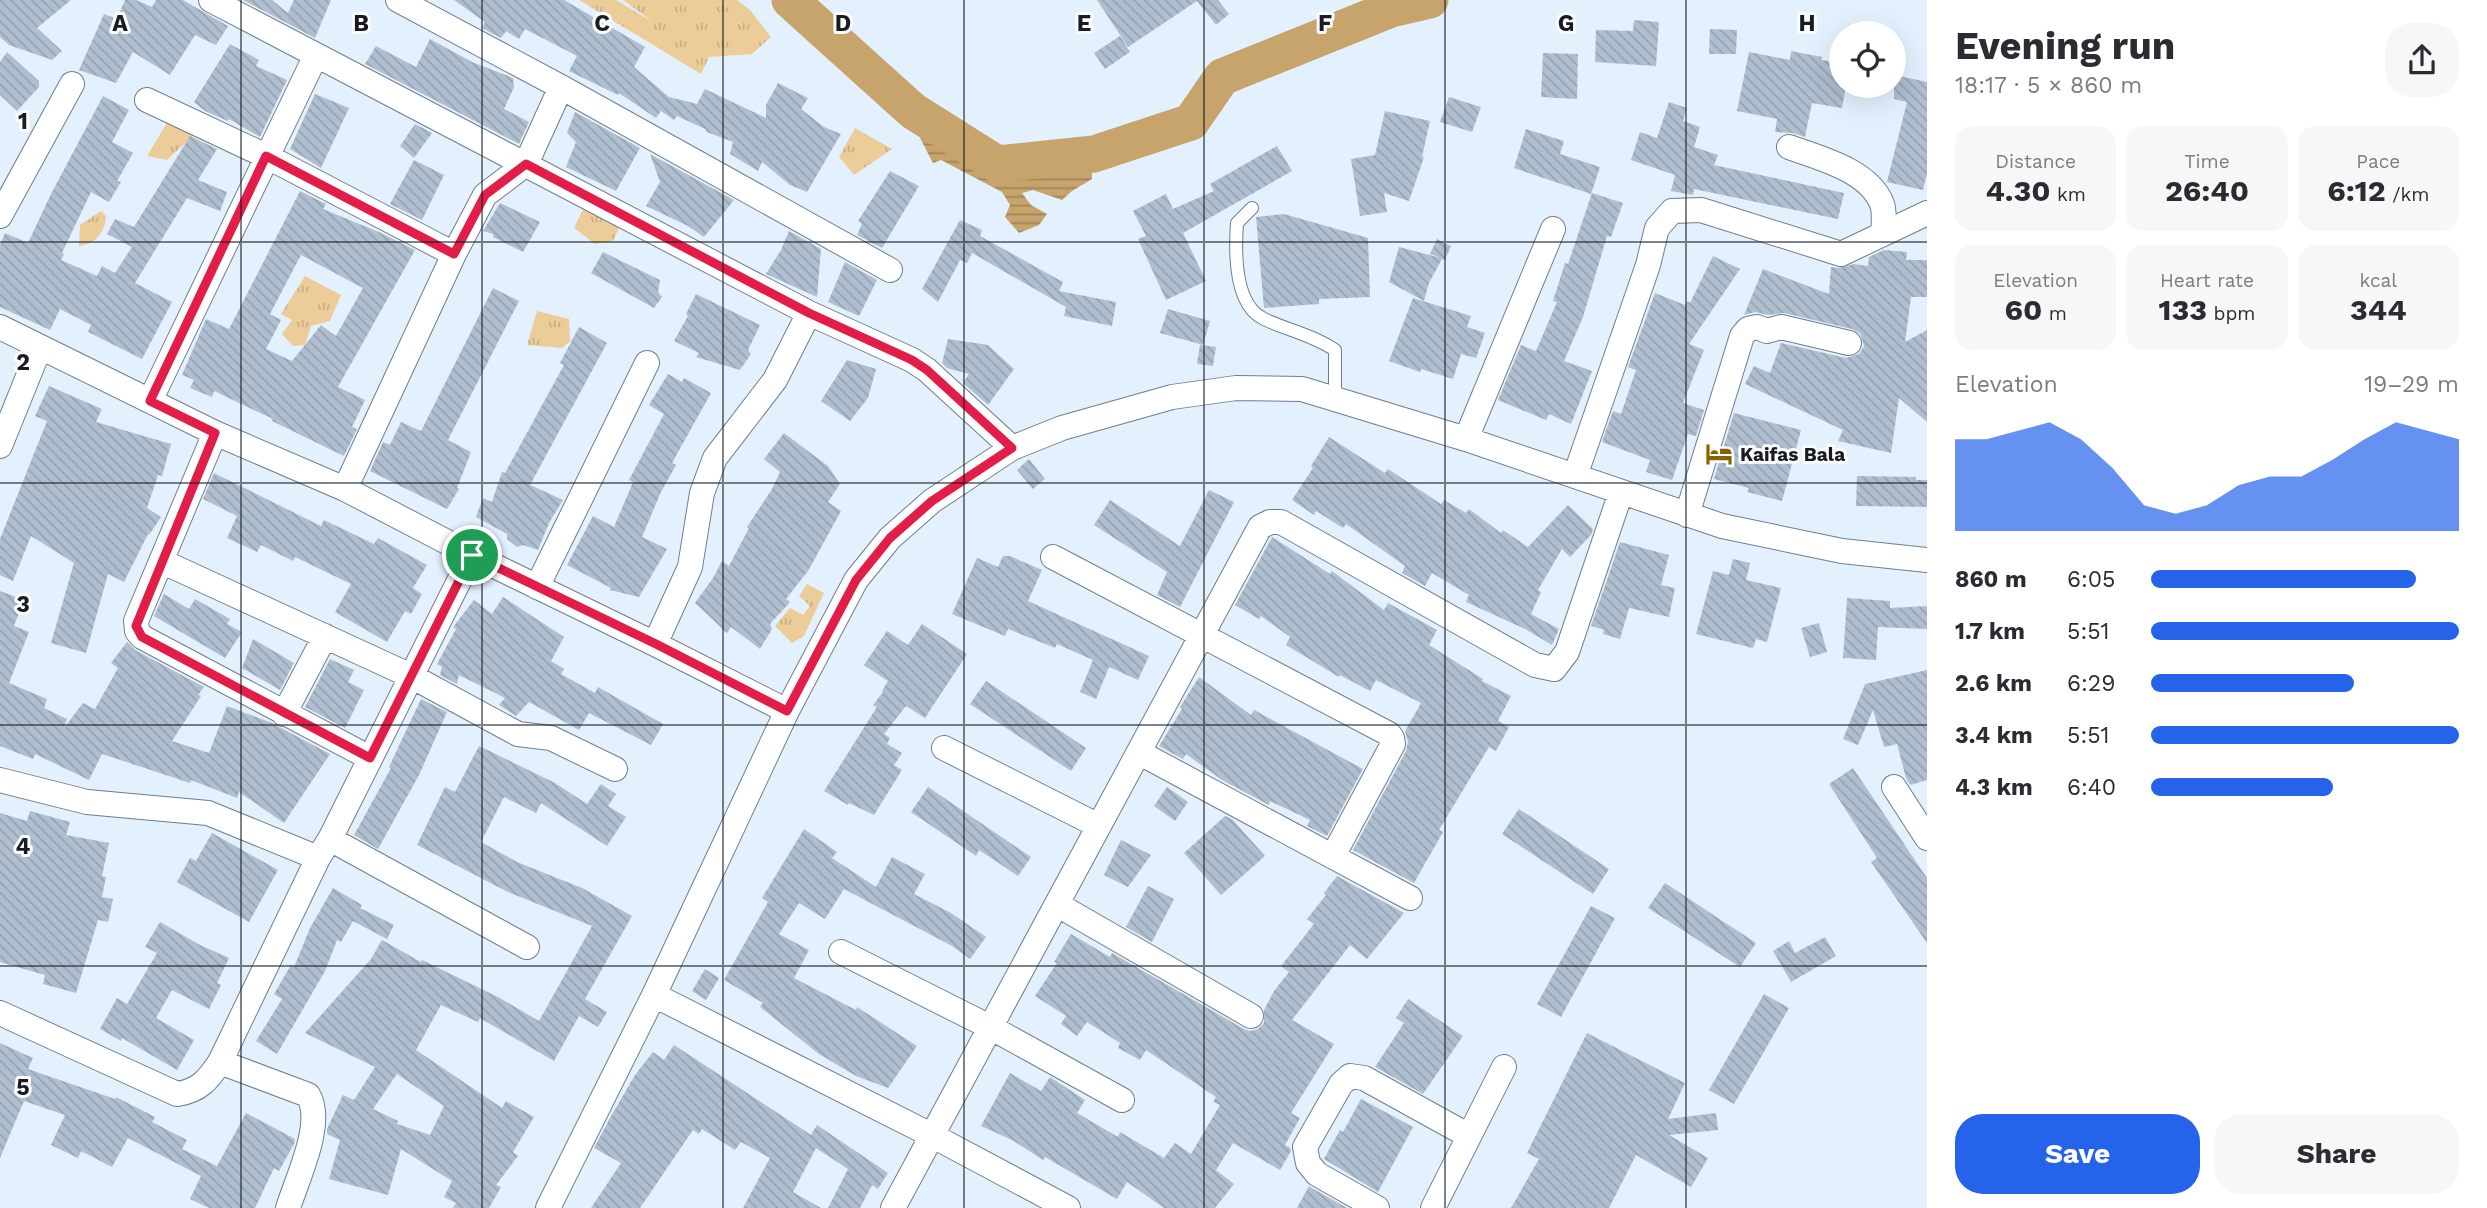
<!DOCTYPE html>
<meta charset="utf-8">
<style>
body{margin:0;font-family:"Work Sans",sans-serif;background:#f7f7f7;color:#2b2b33;height:100vh;display:flex;flex-direction:column;font-size:26px;white-space:nowrap}
*{box-sizing:border-box;margin:0}
p{font-size:23px;color:#7c7c81}
.icon{flex:none;width:38px;height:38px;fill:none;stroke:currentColor;stroke-width:2;stroke-linecap:round;stroke-linejoin:round}
.map{position:relative;flex:1;overflow:hidden}
.details{display:flex;flex-direction:column;background:#fff;width:560px}
.details>*{flex:none}
.tools{position:absolute;left:1829px;top:21px;display:grid;gap:14px}
.tools a{display:grid;place-items:center;width:77px;height:77px;border-radius:50%;background:#fff;box-shadow:0 7px 28px #0002;font-size:35px}
.pin{position:absolute;display:grid;place-items:center;width:60px;height:60px;color:#fff;margin:-30px;border:4px solid #fff;border-radius:50%;box-shadow:0 2px 7px #0007}
.round{display:grid;place-items:center;flex:none;width:74px;height:74px;border-radius:28px;background:#f7f7f7}
.headline{display:flex;align-items:center;justify-content:space-between;height:119px;padding:0 28px}
h1{font-size:38px;font-weight:700;line-height:52px}
.metrics{display:grid;grid-template-columns:repeat(3,1fr);gap:10px;height:119px;padding:7px 28px}
.metrics div{display:grid;align-content:center;border-radius:18px;background:#f7f7f7;text-align:center}
.metrics b{font-size:30px;font-weight:700}
.metrics small{font-size:19px;font-weight:400}
.metrics p{font-size:19px}
.chart{height:196px;padding:14px 28px}
.chart p{display:flex;justify-content:space-between}
.chart svg{width:100%;height:126px;margin-top:7px;fill:#2563eb;opacity:.7}
.button{display:flex;gap:14px;margin-top:auto;padding:14px 28px}
.button a{flex:1;height:80px;border-radius:28px;background:#2563eb;color:#fff;font-size:28px;font-weight:700;line-height:80px;text-align:center}
.button a+a{background:#f7f7f7;color:#2b2b33}
ul{padding:0 28px;list-style:none;font-size:23px}
li{display:grid;grid-template-columns:112px 84px 1fr;align-items:center;height:52px}
li i{height:18px;border-radius:9px;background:#2563eb}
main{display:flex;flex:1;min-height:0}
.map>svg:first-child{display:block}
</style>
<main>
<div class="map">
<svg width="1927" height="1208" viewBox="0 0 1927 1208">
<defs>
<pattern id="grass-tufts" width="24" height="20" patternUnits="userSpaceOnUse" patternTransform="scale(1.75)"><rect width="24" height="20" fill="#eccc98"/><path d="M3 7l-1-3M5 7V3M7 7l1-3M15 17l-1-3M17 17v-4M19 17l1-3" fill="none" stroke="#caaf83"/></pattern>
<pattern id="water-rules" width="6" height="5" patternUnits="userSpaceOnUse" patternTransform="scale(1.75)"><rect width="6" height="5" fill="#c6a46b"/><path d="M0 2.5h6" fill="none" stroke="#a08558"/></pattern>
<pattern id="building-back-hatch" width="6" height="6" patternUnits="userSpaceOnUse" patternTransform="scale(1.75)"><rect width="6" height="6" fill="#afbfcf"/><path d="M-1 5l2 2M0 0l6 6M5-1l2 2" fill="none" stroke="#96a4b1"/></pattern>
</defs>
<rect width="100%" height="100%" fill="#e3f1fe"/>
<path fill="url(#grass-tufts)" d="M579,0H616L653,22L623,0H737L750,10L771,37L752,54L709,57L701,74Z
M168,121L194,135L167,160L147,156Z
M855,128L892,149L854,175L839,157Z
M583,209L621,224L613,241L595,244L574,228Z
M101,211L106,216C105,232 96,244 79,246L80,225Z
M305,276L341,295L330,321L311,326L305,345L293,346L282,334L292,320L281,314Z
M537,311L569,319L570,341L562,348L527,345Z
M807,584L824,593L804,636L792,643L775,626L790,608L803,615L810,606L799,596Z"/>
<path fill="url(#water-rules)" d="M926,125L998,171L1091,158L1092,179L1072,191L1062,200L1033,190L1022,193L1031,205L1047,214L1039,225L1019,233L1005,217L1010,205L1002,192L941,160L933,163L920,138Z"/>
<g fill="none" stroke-linecap="round" stroke-linejoin="round">
<path stroke="#c6a46b" stroke-width="37" d="M790,0L913,111L997,164L1094,154L1191,122L1222,77L1391,9L1430,0"/>
</g>
<path fill="url(#building-back-hatch)" fill-rule="evenodd" d="M0,0H71L37,28L62,51L52,60L9,45L0,37Z
M125,0H136L152,7L156,0H183L228,26L216,45L195,35L170,75L133,52L116,83L79,70L104,14L117,19Z
M243,0H272L288,13L294,0H331L315,38Z
M454,0H564L645,47L634,67L669,97L697,104L705,89L766,118V105L778,83L808,98L801,109L824,127L841,134L807,192L790,185L762,162L758,171L730,154L733,142L707,132L705,129L677,116L674,120L661,111L656,118L619,93L618,95L569,71L577,56L525,29L519,39L506,31L501,38L482,28L485,22Z
M1097,0H1218L1229,14L1216,25L1197,1L1128,47Z
M1634,20L1659,22L1656,66L1595,62L1596,30L1633,31Z
M1710,29L1737,30L1736,54H1709Z
M1120,36L1130,52L1105,69L1094,53Z
M430,39L472,62L513,78L514,87L504,109L529,122L519,144L365,64L376,46L416,67Z
M230,44L259,60L256,66L287,80L260,137L229,119L228,121L205,111L194,102Z
M1791,51L1822,57L1821,60L1841,63V86H1846L1842,108L1812,103L1805,137L1793,133L1775,132L1777,119L1737,111L1749,52L1790,60Z
M7,52L39,81V87L17,111L0,95V62Z
M1543,53L1578,54L1577,99L1541,97Z
M1894,75L1927,82V173L1923,190L1887,182L1907,102L1894,99Z
M315,94L349,108L321,168L290,149Z
M103,96L129,110L112,142L133,153L117,181L121,182L109,202L91,192L62,253L64,254L61,260L97,276L102,266L115,273L132,247L107,234L115,219L134,227L190,136L217,149L198,180L227,192L220,211L187,198L135,283L172,302L142,359L88,332L91,325L60,309L50,330L0,307V245L5,233L28,243L51,194Z
M1449,97L1481,107L1472,132L1440,122Z
M1669,102L1687,108L1683,121L1700,127L1694,147L1718,155L1714,165L1844,193L1838,219L1694,189L1693,195L1671,191L1675,175L1631,160L1640,132L1657,138Z
M1385,111L1430,121L1422,157H1424L1409,201L1384,193L1387,212L1360,216L1351,159L1375,155Z
M575,112L640,148L616,191L566,167L576,142L567,133Z
M415,124L432,133L414,158L400,146Z
M1526,129L1564,141L1560,154L1600,167L1591,194L1514,168Z
M1277,146L1292,171L1183,233L1206,281L1166,300L1138,239L1146,236L1133,211L1166,194L1173,209L1214,191L1210,184Z
M650,154L734,200L704,237L688,226L646,206L660,182Z
M414,160L444,175L422,220L390,204Z
M890,171L919,186L882,248L857,235L862,224L858,221Z
M300,191L326,204L323,209L381,233L415,250L338,387L365,400L352,427L357,429L344,456L272,421L273,419L214,391L212,397L190,388L194,380L182,375L206,319L229,329ZM301,255L363,288L336,336L321,325L292,361L266,349L281,320L270,314Z
M1592,193L1623,203L1611,237L1607,236L1583,317L1564,361L1592,371L1571,424L1549,414L1546,420L1498,400L1521,345L1536,351L1557,302L1553,301L1565,263L1568,264Z
M500,203L540,222L523,252L493,237V234L483,231Z
M1284,214L1368,238L1370,297L1319,299V304L1264,308L1256,217Z
M960,220L982,230L980,236L1063,282L1059,291L1116,302L1112,326L1064,316L1066,307L972,253L967,263L960,260L938,302L922,289Z
M789,231L821,249L817,297L766,274L781,250Z
M1437,239L1451,246L1445,260L1442,259L1429,283L1424,301L1389,282L1399,247L1441,258L1430,254Z
M1884,250L1907,252L1906,260H1927V297H1911L1905,342L1927,330V422L1899,398L1891,453L1838,441L1843,430L1745,384L1754,366L1770,373L1781,343L1846,358L1859,354L1864,346L1860,333L1852,329L1784,313L1768,315L1755,312L1744,315L1763,269L1829,294L1831,267L1838,268L1854,264L1868,266L1869,257Z
M603,252L660,280L658,292L662,297L654,308L591,273Z
M1713,256L1740,269L1689,344L1704,350L1683,403L1704,410L1696,436L1688,434L1672,480L1646,472L1650,460L1602,442L1613,411L1621,414L1636,370L1628,367L1655,293L1685,305L1688,301L1690,303Z
M845,262L877,280L859,316L828,302Z
M493,288L519,301L448,440L471,452L457,488L459,489L447,509L370,471L383,442L390,445L401,422L421,431Z
M696,294L760,325L748,350L751,354L740,370L696,357L699,353L674,341L688,316L686,314Z
M1413,298L1471,316L1467,327L1485,333L1476,358L1461,354L1453,379L1421,369L1420,372L1389,361Z
M1168,309L1210,321L1203,345L1160,333Z
M579,327L607,343L530,485L563,500L549,523L538,550L523,545L517,547L507,539V534L476,517L483,498L492,502L502,472L505,473L564,365L560,363Z
M948,339L988,345L1014,369L988,405L963,383L969,374L947,368L942,363Z
M1200,345L1216,347L1213,366L1197,364Z
M847,360L876,369L868,398L850,421L821,401Z
M668,374L682,382L684,378L711,393L672,463L676,465L661,492L642,537L667,549L639,597L610,590L611,588L567,565L593,516L614,527L633,482L629,480L664,414L649,405Z
M49,386L102,409L96,422L171,444L162,476L158,475L147,508L161,517L149,535L148,534L124,582L108,574L86,653L51,643L74,563L31,536L13,581L0,575V539L47,421L35,416Z
M1734,413L1801,430L1782,501L1747,492L1749,488L1714,479Z
M784,433L828,466L840,484L828,502L841,511L808,571L786,599L790,602L770,624L772,629L760,649L731,627L727,633L695,603L713,578L722,561L729,566L749,528L747,527L772,489L780,472L764,459Z
M1329,437L1385,473L1388,469L1441,504L1444,500L1466,513L1469,509L1501,533L1503,530L1528,547L1568,505L1593,529L1591,535L1570,557L1562,549L1538,590L1541,592L1531,614L1559,629L1552,645L1525,629L1466,602L1469,595L1432,573L1425,586L1402,573L1405,566L1346,524L1343,528L1316,511L1314,515L1292,500L1313,468L1311,466Z
M1029,459L1045,479L1033,489L1017,470Z
M214,473L321,526L324,520L374,544L378,538L427,565L413,588L422,594L411,614L405,611L387,642L335,612L351,584L295,557L293,561L261,545L257,552L227,538L237,516L203,499Z
M1857,476L1916,477V480H1927V507L1856,506Z
M1209,490L1234,502L1180,607L1157,595L1167,572L1094,525L1110,500L1180,546Z
M1272,537L1330,574L1332,571L1384,610L1388,603L1437,630L1429,645L1483,679L1482,681L1511,696L1498,721L1509,727L1496,751L1489,747L1439,830L1443,832L1414,883L1353,850L1406,751L1408,742L1405,731L1421,703L1376,680L1370,691L1340,675L1339,677L1286,645L1290,637L1261,616L1259,619L1235,605Z
M1620,542L1669,555L1661,585L1675,588L1669,617L1629,608L1620,639L1603,634L1604,630L1591,626Z
M1003,556H1010L1042,570L1028,601L1149,656L1138,680L1109,667L1096,699L1080,692L1093,660L1057,644L1055,648L1008,629L1005,636L952,614L977,558L998,567Z
M1733,559L1750,563L1746,580L1781,588L1767,642L1756,639L1753,648L1696,634L1713,571L1729,575Z
M0,591L24,600L14,626L29,632L9,683L47,699L44,708L67,719L64,728L83,703L95,709L118,668L111,663L127,642L135,650L204,687L198,695L201,696L172,741L209,753L227,706L272,723L330,754L284,823L239,792L237,798L191,780L190,783L102,754L89,780L35,754L33,759L0,746Z
M164,594L189,609L195,599L230,619L227,624L242,632L225,658L154,616Z
M503,597L564,637L551,661L564,669L561,674L595,693L598,687L663,724L651,745L589,713L579,730L529,702L516,716L499,705L505,698L459,675L457,684L440,675L442,667L437,664L456,629L453,627L474,600L492,614Z
M1847,598L1890,601V608L1927,606V629L1878,627L1876,660L1843,658Z
M1819,623L1827,652L1810,657L1801,628Z
M922,624L967,654L925,718L906,706L884,734L890,738L887,744L902,753L894,765L902,770L874,815L849,803L848,805L824,791L877,707L873,705L883,692L882,691L888,681L864,665L887,631L908,645Z
M253,639L294,663L280,690L242,668Z
M330,659L354,670L348,682L364,690L345,728L305,707Z
M1927,670V780L1910,785L1906,778L1897,744L1884,747L1873,710L1858,745L1843,739L1865,684Z
M1199,677L1251,715L1254,710L1363,769L1327,836L1307,826L1310,820L1270,801L1269,805L1222,780L1186,754L1183,759L1159,746L1182,709L1180,707Z
M986,681L1086,748L1071,771L970,704Z
M421,699L447,712L419,775L378,849L354,835L391,768L389,767Z
M479,746L555,783L587,804L601,784L616,794L608,806L626,817L607,846L541,803L536,813L504,797L481,842L517,862L582,888L632,916L585,999L607,1012L598,1027L579,1016L554,1061L480,1018L478,1022L441,1005L416,1050L502,1108L506,1101L534,1117L513,1152L518,1156L496,1185L501,1187L489,1208H453L456,1203L444,1197L452,1181L401,1149L388,1195L329,1179L340,1140L327,1134V1129L343,1095L354,1100L375,1067L305,1033L371,959L382,940L421,962L422,960L500,998L539,1021L592,926L508,892L417,845L445,787L455,792ZM397,1074L444,1106L430,1135L397,1124L398,1121L373,1109Z
M1853,768L1927,878V943L1871,862L1877,858L1829,784Z
M928,787L1031,857L1018,876L979,850L976,856L911,812Z
M1167,787L1188,802L1175,821L1154,806Z
M1519,809L1609,869L1593,894L1502,834Z
M30,811L70,822L66,835L109,843L102,876L106,877L102,897L113,899L108,922L98,920L76,993L43,984L45,975L0,962V813L27,821Z
M1225,816L1232,819L1265,856L1221,895L1184,853Z
M804,829L837,852L832,858L876,887L892,857L925,874L914,894L951,913L986,937L970,959L952,946L844,889L825,919L799,903L779,934L809,950L794,978L856,1010L857,1007L917,1046L888,1088L856,1076L819,1054L760,1007L763,1003L724,980L768,902L762,898Z
M212,833L278,870L249,922L177,882L190,858L196,861Z
M1121,840L1151,855L1128,887L1104,875Z
M1337,876L1404,913L1367,959L1350,945L1292,1020L1334,1044L1291,1113L1300,1118L1285,1145L1290,1148L1291,1151L1280,1170L1233,1143L1216,1170L1234,1184L1215,1208H1164L1127,1182L1117,1199L1045,1157L1043,1160L1012,1140L981,1126L1010,1073L1041,1091L1050,1077L1085,1100L1077,1113L1118,1137L1120,1132L1164,1158L1175,1143L1191,1154L1220,1105L1213,1102L1216,1097L1146,1050L1140,1060L1118,1048L1120,1043L1087,1022L1077,1036L1061,1024L1066,1016L1035,996L1057,963L1054,962L1071,934L1110,957L1112,953L1244,1029L1250,1031L1258,1029L1264,1023V1010L1274,991L1289,972L1281,966L1314,924L1307,919L1326,895L1324,893Z
M1665,883L1756,943L1740,967L1648,908Z
M1148,886L1174,899L1152,942L1126,927Z
M333,888L362,905L360,908L394,925L387,939L353,921L341,942L337,940L325,971L277,1054L256,1041L282,999L274,994L291,965L294,967L310,928Z
M1591,906L1615,918L1561,1017L1537,1004Z
M160,922L200,945L229,958L217,983L221,985L209,1009L172,990L156,1018L194,1040L177,1070L122,1038L121,1041L100,1029L117,998L127,1004L157,953L145,947Z
M1825,937L1836,956L1791,982L1773,951L1789,941L1795,953Z
M705,969L719,978L706,1000L692,991Z
M1764,994L1789,1008L1734,1104L1709,1090Z
M1408,999L1463,1036L1423,1094L1375,1067L1404,1023L1396,1018Z
M1587,1033L1685,1083L1668,1119L1716,1113L1718,1130L1669,1135L1708,1158L1691,1187L1636,1155L1609,1208H1511L1539,1159L1527,1153Z
M0,1043L33,1058L28,1069L115,1099L116,1097L155,1117L152,1122L187,1140L182,1149L217,1166L246,1113L295,1139L294,1144L279,1171L274,1168L255,1208H209L190,1199L201,1176L128,1138L112,1167L81,1151L78,1158L51,1145L65,1115L24,1101L0,1158Z
M674,1045L811,1135L817,1125L888,1173L878,1189L872,1185L860,1208H828L848,1169L816,1148L793,1192L821,1208H743L770,1158L741,1142L735,1150L702,1129L699,1134L693,1130L640,1208H591L621,1163L594,1148L610,1118L635,1075L653,1052L664,1060Z
M1361,1099L1413,1127L1378,1192L1324,1159L1340,1130L1343,1132Z
M1309,1186L1310,1187L1347,1208H1297Z"/>
<g fill="none" stroke-linecap="round" stroke-linejoin="round">
<g stroke="#6f7e8d" stroke-width="14">
<path id="service" d="M1252,208L1237,223C1235,251 1234,305 1264,319C1287,330 1313,335 1335,350V400"/>
</g>
<g stroke="#6f7e8d" stroke-width="26">
<path id="minor" d="M211,0L809,313L912,360L927,370L1012,448
M398,0L561,87L890,270
M147,100L266,156L454,254
M1789,147C1819,158 1869,170 1882,204C1885,211 1883,223 1884,231
M0,216L72,84
M0,327L215,433L345,489L472,555L655,644L787,711
M150,401L316,55
M215,433L136,621L137,631L142,637L370,758
M1466,439L1553,229
M0,446L40,347
M1575,476L1648,265L1657,228L1672,211L1701,210L1841,254L1927,213
M345,489L454,254L485,195L526,164L561,87
M1687,515L1742,336L1748,329L1757,327L1767,331L1781,327L1849,343
M1053,557L1389,734L1392,738L1393,744L1333,856
M161,561L411,676L518,734L551,738L615,769
M537,587L647,363
M655,644L690,567L702,493L715,458L775,380L809,313
M284,714L325,636
M944,748L1099,826
M1140,753L1410,898
M0,780L87,802L208,813L318,858
M1894,787L1927,838
M330,839L527,947
M1058,905L1251,1016
M841,952L990,1027L1122,1100
M654,995L933,1136L1068,1208
M0,1013L177,1094C199,1091 208,1080 220,1062L318,858L330,839L472,555
M220,1062L308,1095C325,1122 297,1179 288,1208
M548,1208L654,995L787,711L856,580L890,538L932,501L1012,448L1062,428L1172,397L1236,388L1302,389L1466,439L1722,526L1842,551L1927,560
M893,1208L1260,527L1270,522H1281L1535,665L1554,669L1567,652L1621,492
M1377,1208L1317,1174L1308,1163L1305,1147L1341,1084L1350,1076L1364,1078L1469,1136
M1433,1208L1504,1067"/>
</g>
<use href="#service" stroke="#fff" stroke-width="12"/>
<use href="#minor" stroke="#fff" stroke-width="24"/>
</g>
<g fill="none" stroke-linecap="round" stroke-linejoin="round">
<g stroke="#fff" stroke-width="14">
<path id="route" d="M266,156L454,254L485,195L526,164L809,313L912,360L927,370L1012,448L932,501L890,538L856,580L787,711L656,644L472,555L370,758L142,637L136,626L215,433L150,401Z"/>
</g>
<use href="#route" stroke="#e11d48" stroke-width="9"/>
</g>
<path fill="none" stroke="#161c22" stroke-width="2" stroke-opacity="0.55" d="M241,0V1208M482,0V1208M723,0V1208M964,0V1208M1204,0V1208M1445,0V1208M1686,0V1208M0,242H1927M0,483H1927M0,725H1927M0,966H1927"/>
<defs>
<g id="hotel-bare" transform="scale(2.1)"><path d="M-6-4.5h1.5V1H6V5H4.5V3h-9V5H-6ZM-4 0a1.8 1.8 0 1 1 3.6 0ZM.5 0V-2.5h3Q6-2.5 6 0Z" fill="#8a6100" stroke="#fcfcfc" stroke-width="2.5" paint-order="stroke"/></g>
</defs>
<g fill-rule="evenodd">
<use href="#hotel-bare" x="1719" y="454"/>
</g>
<g text-anchor="middle" dominant-baseline="central" stroke-width="6" stroke-linejoin="round" paint-order="stroke">
<g font-size="19" font-weight="bold" fill="#161c22" stroke="#fcfcfc" text-anchor="start">
<text x="1740" y="454">Kaifas Bala</text>
</g>
</g>
<g font-size="23" text-anchor="middle" font-weight="bold" fill="#161c22" stroke="#fcfcfc" stroke-width="6" stroke-linejoin="round" paint-order="stroke">
<text x="120" y="31">A</text>
<text x="361" y="31">B</text>
<text x="602" y="31">C</text>
<text x="843" y="31">D</text>
<text x="1084" y="31">E</text>
<text x="1325" y="31">F</text>
<text x="1566" y="31">G</text>
<text x="1807" y="31">H</text>
<text x="23" y="129">1</text>
<text x="23" y="370">2</text>
<text x="23" y="612">3</text>
<text x="23" y="854">4</text>
<text x="23" y="1095">5</text>
</g>
</svg>
<div class="tools">
<a><svg class="icon" aria-label="locate" viewBox="0 0 24 24"><circle cx="12" cy="12" r="6"/><path d="M12 2v4M12 18v4M2 12h4M18 12h4"/></svg></a>
</div>
<div class="pin" style="left:472px;top:555px;background:#1e9e55"><svg class="icon" aria-label="arrive" viewBox="0 0 24 24"><path d="M6 21V4h12l-3 4 3 4H6"/></svg></div>
</div>
<section class="details">
<div class="headline"><div><h1>Evening run</h1><p>18:17 · 5 × 860 m</p></div><a class="round"><svg class="icon" aria-label="share" viewBox="0 0 24 24"><path d="M12 15V3M7 8l5-5 5 5M5 13v7h14v-7"/></svg></a></div>
<div class="metrics">
<div><p>Distance</p><b>4.30<small> km</small></b></div>
<div><p>Time</p><b>26:40</b></div>
<div><p>Pace</p><b>6:12<small> /km</small></b></div>
</div>
<div class="metrics">
<div><p>Elevation</p><b>60<small> m</small></b></div>
<div><p>Heart rate</p><b>133<small> bpm</small></b></div>
<div><p>kcal</p><b>344</b></div>
</div>
<div class="chart"><p><span>Elevation</span>19–29 m</p>
<svg viewBox="0 0 160 44" preserveAspectRatio="none"><path d="M0 44V12L10 12L20 9L30 6L40 12L50 22L60 35L70 38L80 35L90 28L100 25L110 25L120 19L130 12L140 6L150 9L160 12V44z"/></svg>
</div>
<ul>
<li><b>860 m</b>6:05<i style="width:86%"></i></li>
<li><b>1.7 km</b>5:51<i style="width:100%"></i></li>
<li><b>2.6 km</b>6:29<i style="width:66%"></i></li>
<li><b>3.4 km</b>5:51<i style="width:100%"></i></li>
<li><b>4.3 km</b>6:40<i style="width:59%"></i></li>
</ul>
<div class="button"><a>Save</a><a>Share</a></div>
</section>
</main>
